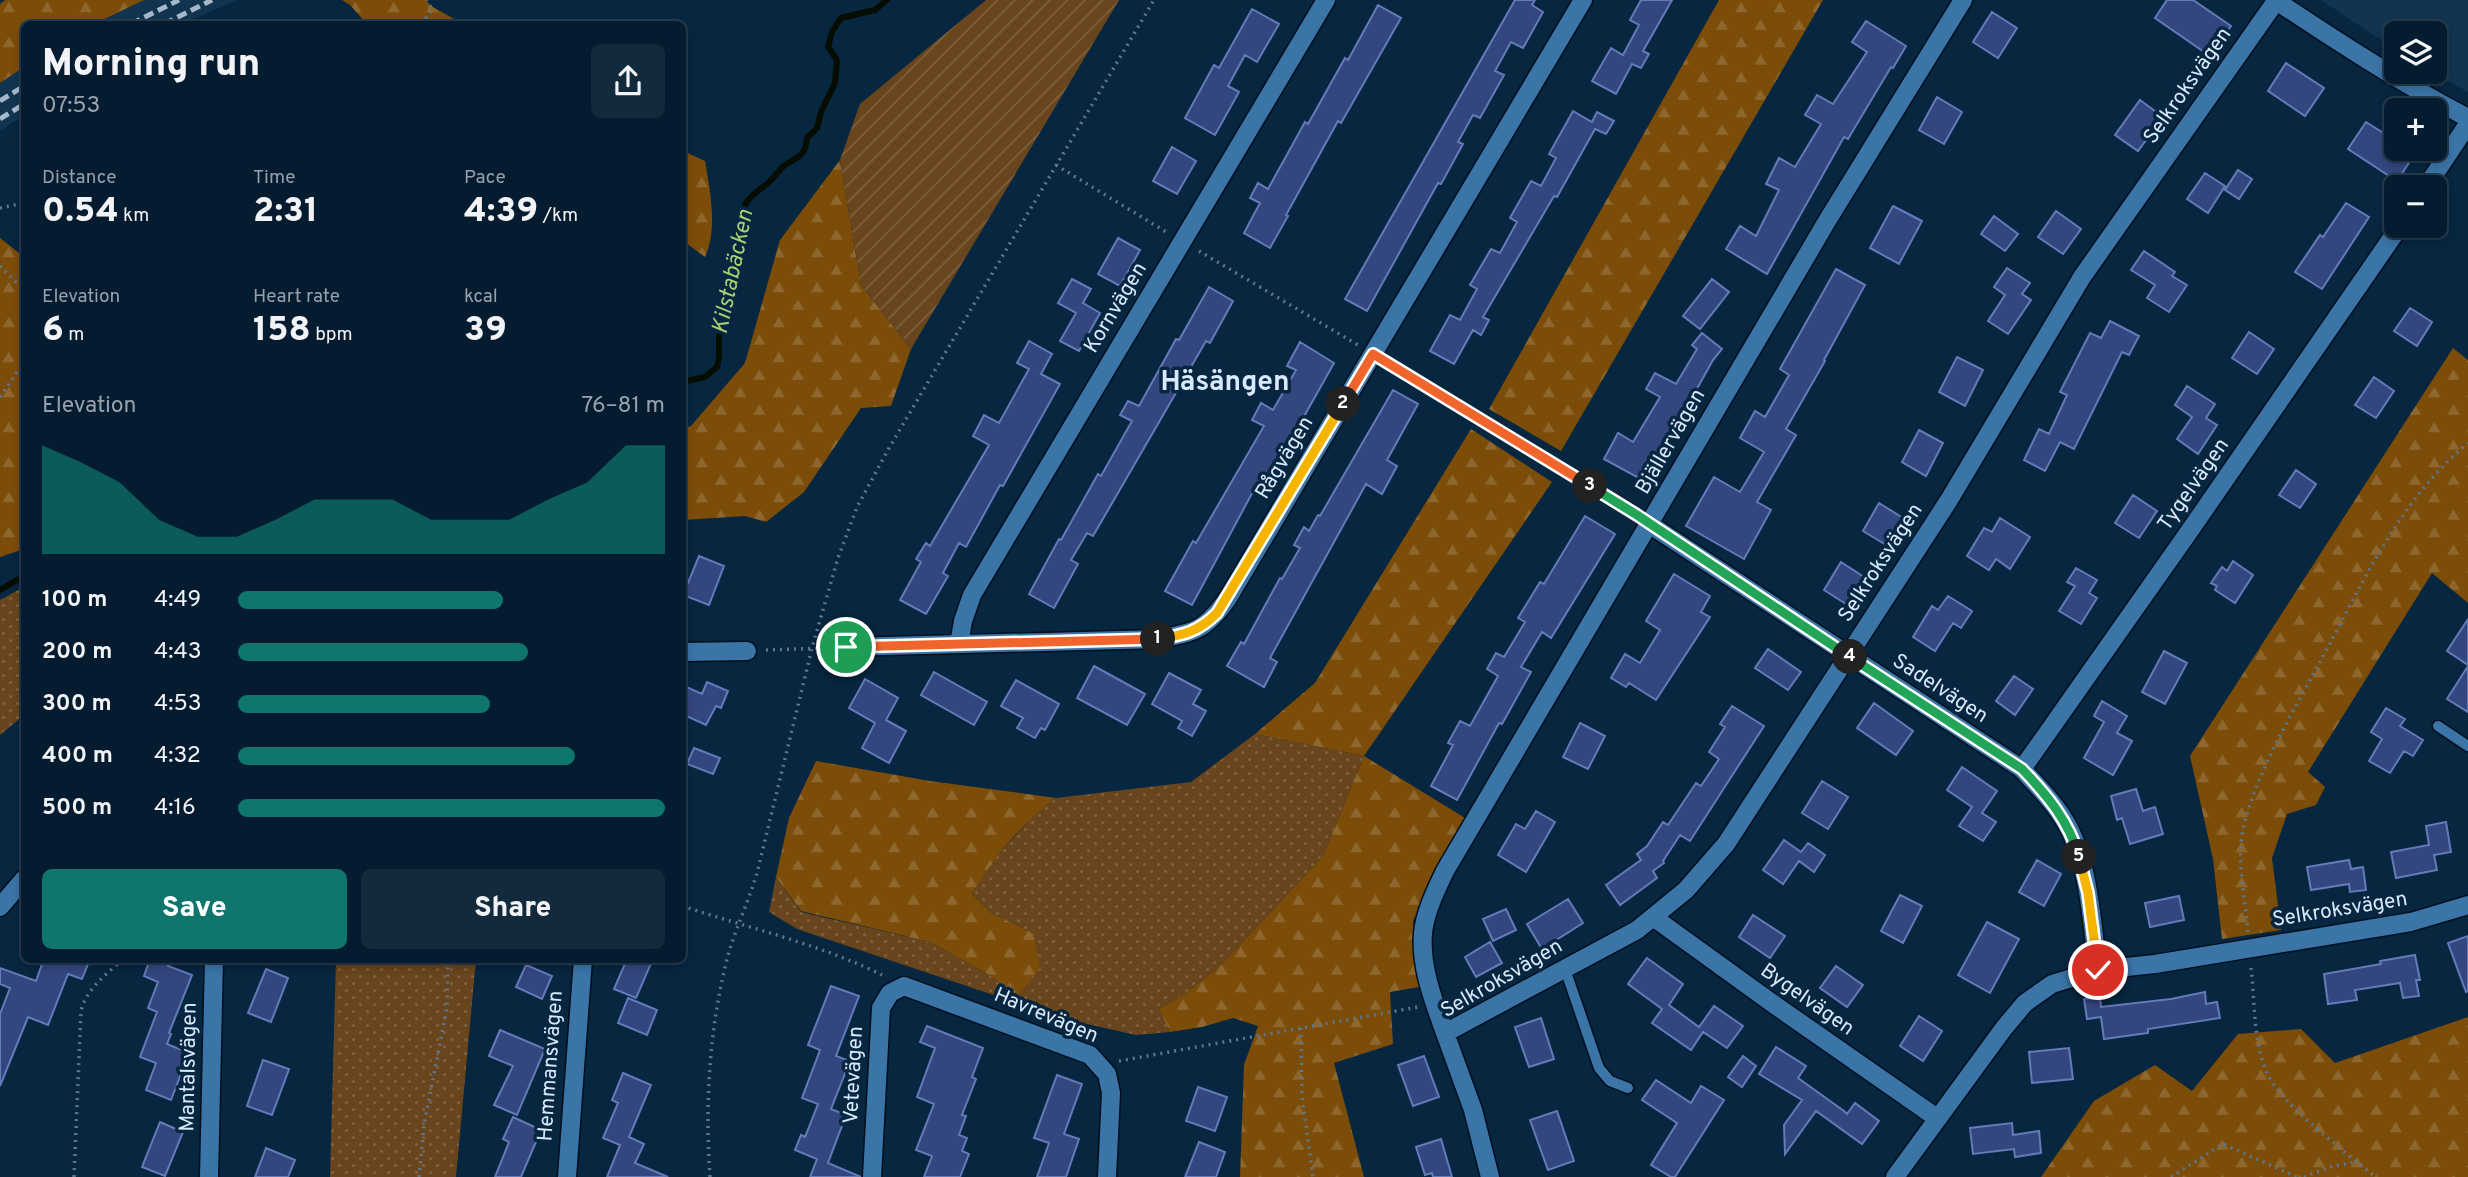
<!DOCTYPE html>
<meta charset="utf-8">
<style>
body{margin:0;font-family:Overpass,sans-serif;background:#13293c;color:#f1f3f6;height:100vh;display:flex;flex-direction:column;font-size:26px;white-space:nowrap}
*{box-sizing:border-box;margin:0}
p{font-size:23px;color:#97a1ab}
.icon{flex:none;width:38px;height:38px;fill:none;stroke:currentColor;stroke-width:2;stroke-linecap:round;stroke-linejoin:round}
.map{position:relative;flex:1;overflow:hidden}
.details{position:absolute;left:21px;top:21px;width:665px;height:942px;display:flex;flex-direction:column;background:#051c30;border-radius:10px;box-shadow:0 4px 10px #0003,0 0 0 2px #263a4c}
.details>*{flex:none}
.tools{position:absolute;left:2384px;top:21px;display:grid;gap:14px}
.tools a{display:grid;place-items:center;width:63px;height:63px;border-radius:10px;background:#051c30;box-shadow:0 4px 10px #0003,0 0 0 2px #263a4c;font-size:35px}
.pin{position:absolute;display:grid;place-items:center;width:60px;height:60px;color:#fff;margin:-30px;border:4px solid #fff;border-radius:50%;box-shadow:0 2px 7px #0007}
.km{position:absolute;width:35px;height:35px;margin:-18px;border-radius:50%;background:#222;color:#fff;font-size:19px;line-height:35px;text-align:center}
.round{display:grid;place-items:center;flex:none;width:74px;height:74px;border-radius:10px;background:#13293c}
.headline{display:flex;align-items:center;justify-content:space-between;height:119px;padding:0 21px}
h1{font-size:38px;font-weight:800;line-height:52px}
.metrics{display:grid;grid-template-columns:repeat(3,1fr);gap:10px;height:119px;padding:7px 21px}
.metrics div{display:grid;align-content:center}
.metrics b{font-size:35px;font-weight:800}
.metrics small{font-size:19px;font-weight:400}
.metrics p{font-size:19px}
.chart{height:196px;padding:14px 21px}
.chart p{display:flex;justify-content:space-between}
.chart svg{width:100%;height:126px;margin-top:7px;fill:#0f766e;opacity:.7}
.button{display:flex;gap:14px;margin-top:auto;padding:14px 21px}
.button a{flex:1;height:80px;border-radius:10px;background:#0f766e;color:#fff;font-size:28px;font-weight:800;line-height:80px;text-align:center}
.button a+a{background:#13293c;color:#f1f3f6}
ul{padding:0 21px;list-style:none;font-size:23px}
li{display:grid;grid-template-columns:112px 84px 1fr;align-items:center;height:52px}
li i{height:18px;border-radius:9px;background:#0f766e}
.map>svg:first-child{display:block}
</style>
<div class="map">
<svg width="2468" height="1177" viewBox="0 0 2468 1177">
<defs>
<pattern id="grass-dots" width="8" height="8" patternUnits="userSpaceOnUse" patternTransform="scale(1.75)"><rect width="8" height="8" fill="#68451c"/><path d="M2 2h.1M6 6h.1" fill="none" stroke="#7d603e" stroke-width="1.8" stroke-linecap="round"/></pattern>
<pattern id="forest-firs" width="22" height="20" patternUnits="userSpaceOnUse" patternTransform="scale(1.75)"><rect width="22" height="20" fill="#7c4d09"/><path d="M5 1l3.5 6h-7zM16 11l3.5 6h-7z" fill="#8e672e"/></pattern>
<pattern id="garden-furrows" width="10" height="10" patternUnits="userSpaceOnUse" patternTransform="scale(1.75)"><rect width="10" height="10" fill="#68451c"/><path d="M-1 1l2-2M0 10L10 0M9 11l2-2" fill="none" stroke="#7d603e"/></pattern>
</defs>
<rect width="100%" height="100%" fill="#072640"/>
<path fill="#113450" d="M144,0H237L183,24H94Z
M2321,0H2468V92L2431,72H2434V33H2396V50Z
M24,67V115L0,131V83Z"/>
<path fill="url(#grass-dots)" d="M24,587V715L0,735V600Z
M1255,734L1364,756L1323,856L1221,965L1185,994L1159,1009L1170,1032L1136,1035L1065,1019L797,929L769,912L776,877L801,912L930,942L991,976L1017,996L1033,933L991,913L972,894L988,866L1033,816L1056,798L1191,782Z
M336,959H476L456,1177H330Z"/>
<path fill="url(#forest-firs)" d="M5,0H144L94,24H24V67L0,83V4Z
M342,0H426L431,6L463,24H367L350,5Z
M1719,0H1823L1561,451L1489,409Z
M683,151L705,161C710,191 718,228 705,257L683,241Z
M840,160L861,285L911,349L891,406L861,408L804,492L766,522L745,516L683,520V429L691,426L745,363L780,240Z
M0,238L24,257V549L0,557Z
M2453,348L2468,360V603L2432,573L2308,772L2325,787L2316,805L2287,814L2272,858L2281,930L2222,939L2213,859L2190,756Z
M1471,429L1552,482L1364,756L1465,818L1413,921L1419,987L1390,992L1393,1044L1334,1063L1364,1177H1240L1244,1065L1258,1026L1233,1018L1202,1027L1170,1032L1159,1009L1185,994L1221,965L1323,856L1364,756L1255,734L1315,683Z
M816,761L930,781L1056,798C1021,824 994,857 972,894L991,913L1033,933L1040,968L1017,997L991,976L930,942L801,911L776,877L789,818Z
M2468,1017V1177H2041L2094,1101L2155,1065L2192,1091L2238,1034L2301,1029L2335,1063Z"/>
<path fill="url(#garden-furrows)" d="M986,0H1119L911,349L861,285L840,160L860,104Z"/>
<g fill="none" stroke-linecap="round" stroke-linejoin="round">
<path stroke="#060d00" stroke-width="6" d="M682,382L705,377L717,367L719,357V337L746,228C738,201 750,198 768,183C774,178 778,171 784,166C798,155 805,158 807,138L817,128L821,112L835,83L837,60L828,47L832,32L841,18L875,10L887,0
M0,590L24,576"/>
</g>
<path fill="#33467e" stroke="#647bba" stroke-width="2" d="M1515,0H1535L1532,5L1543,12L1523,48L1511,42L1495,71L1504,75L1480,118L1473,115L1458,142L1463,144L1441,184L1438,183L1367,311L1345,299Z
M1641,0H1672L1643,51L1649,54L1641,68L1632,64L1616,94L1592,81L1611,48L1623,55L1639,25L1630,20Z
M2167,0H2193L2231,26L2210,56L2155,18Z
M1378,5L1401,18L1341,123L1338,121L1286,215L1288,216L1270,248L1244,233L1260,203L1250,198L1258,183L1268,189L1305,122L1308,124L1345,58L1348,60Z
M1252,9L1279,24L1257,62L1245,55L1228,86L1239,92L1215,135L1185,118L1214,65L1219,68Z
M1992,12L2017,28L1998,58L1973,42Z
M1866,21L1906,46L1893,68L1891,67L1848,139L1844,137L1767,274L1726,249L1740,226L1756,236L1779,190L1766,184L1779,158L1795,167L1821,124L1805,115L1817,95L1833,104L1867,52L1852,42Z
M2286,63L2324,88L2305,116L2268,91Z
M1937,97L1962,112L1944,144L1919,130Z
M2140,100L2163,117L2138,151L2115,135Z
M1573,111L1592,122L1597,112L1614,121L1606,134L1595,129L1557,197L1554,196L1483,317L1489,320L1481,335L1473,330L1454,364L1430,351L1450,315L1460,320L1477,289L1470,285L1491,249L1500,253L1517,222L1510,218L1531,181L1541,186L1556,158L1549,154Z
M2366,122L2396,141V149H2418L2397,181L2348,149Z
M1172,147L1196,161L1177,194L1153,181Z
M2238,170L2252,179L2239,199L2225,190Z
M2205,173L2225,186L2208,213L2187,199Z
M2346,203L2369,217L2322,289L2295,272L2320,235L2323,237Z
M1893,206L1922,221L1899,264L1870,248Z
M2056,211L2081,229L2063,254L2038,237Z
M1994,216L2018,234L2005,251L1981,234Z
M1118,238L1140,250L1120,286L1098,274Z
M2144,251L2175,272L2172,276L2187,285L2169,312L2147,298L2155,285L2131,270Z
M2007,268L2030,283L2022,294L2031,300L2008,334L1988,321L2005,295L1994,287Z
M1836,269L1865,285L1824,360L1825,361L1786,429L1796,435L1757,502L1771,510L1744,559L1686,526L1714,477L1740,492L1764,452L1740,438L1755,411L1765,417L1789,375L1780,369Z
M1072,279L1091,289L1083,303L1100,313L1079,351L1060,341L1076,313L1058,303Z
M1712,279L1729,292L1700,329L1683,316Z
M1209,287L1233,301L1210,343L1206,341L1093,536L1087,533L1071,560L1078,564L1054,608L1029,594L1059,539L1061,540L1098,474L1101,476L1132,421L1120,415L1128,401L1139,406L1176,339L1179,340Z
M2410,308L2432,322L2417,346L2394,331Z
M2110,321L2139,336L2129,355L2122,352L2074,449L2060,442L2045,471L2024,460L2039,429L2049,434L2067,395L2060,392L2090,333L2101,338Z
M2249,332L2274,349L2257,374L2232,358Z
M1702,333L1722,349L1713,360L1694,394L1695,395L1687,411L1685,410L1644,481L1604,459L1618,433L1633,442L1660,397L1646,389L1655,373L1676,384L1697,349L1692,345Z
M1029,341L1052,354L1041,374L1060,384L1003,486L1000,485L966,547L959,543L943,573L948,576L926,614L900,600L921,562L916,559L926,543L930,546L989,445L973,436L984,415L999,423L1029,369L1017,363Z
M1300,342L1334,363L1270,477L1263,473L1192,605L1165,591L1193,541L1196,543L1264,426L1252,420L1261,403L1273,410L1296,370L1287,366Z
M1957,357L1983,370L1965,406L1939,392Z
M2374,377L2394,391L2376,418L2355,405Z
M2187,386L2215,404L2206,418L2217,425L2198,454L2177,439L2192,417L2175,405Z
M1393,390L1418,404L1387,460L1397,466L1382,494L1366,484L1270,658L1277,662L1264,687L1227,666L1241,642L1244,644L1280,578L1282,579L1300,548L1294,545L1304,527L1309,531L1318,515L1320,516Z
M1919,430L1943,443L1926,476L1902,462Z
M2296,470L2316,484L2300,508L2279,495Z
M2133,495L2157,511L2139,538L2115,523Z
M1879,503L1903,518L1886,545L1863,531Z
M1585,516L1615,534L1551,638L1542,632L1521,667L1531,672L1502,724L1499,723L1457,800L1431,786L1453,745L1448,743L1460,721L1470,726L1498,676L1487,669L1496,653L1504,657L1525,622L1518,618L1540,582L1544,584Z
M2000,518L2030,537L2010,569L1996,559L1989,570L1967,556L1984,528L1992,532Z
M699,556L724,566L709,605L683,595Z
M2233,561L2253,575L2235,603L2215,590L2217,586L2211,583L2222,567L2227,571Z
M1841,562L1864,577L1846,604L1824,590Z
M2076,568L2097,580L2089,593L2097,598L2081,624L2059,611L2075,586L2067,582Z
M1674,574L1710,596L1701,612L1710,617L1656,700L1629,683L1626,687L1611,678L1625,654L1640,663L1660,630L1646,621Z
M1948,596L1972,611L1961,628L1953,623L1935,651L1913,637L1932,606L1938,610Z
M2468,619V665L2447,651Z
M1768,649L1801,672L1788,690L1755,668Z
M2164,651L2187,663L2165,704L2142,692Z
M1094,666L1145,694L1127,725L1077,698Z
M2468,666V712L2447,699Z
M934,672L987,702L974,725L921,695Z
M1169,673L1201,690L1193,704L1206,711L1192,736L1178,728L1182,721L1152,704Z
M2014,676L2033,689L2015,715L1996,701Z
M865,679L898,698L886,720L906,731L889,763L862,748L875,723L849,708Z
M1016,680L1059,704L1045,730L1041,728L1035,738L1017,728L1023,718L1001,706Z
M707,682L728,691L721,708L716,706L706,725L682,714V685L702,694Z
M2102,701L2127,716L2117,733L2132,741L2113,775L2084,758L2104,722L2094,716Z
M1874,703L1913,731L1896,755L1857,728Z
M1732,706L1764,726L1690,841L1680,835L1663,861L1664,863L1653,871L1657,878L1620,905L1606,885L1641,860L1637,854L1647,846L1663,822L1668,825L1696,783L1701,786L1719,759L1709,752L1725,727L1720,724Z
M2386,708L2405,719L2400,726L2423,740L2413,756L2404,751L2390,773L2369,761L2382,739L2371,732Z
M1580,723L1605,736L1588,769L1563,757Z
M694,748L720,758L713,774L687,764Z
M1962,767L1997,791L1982,813L1996,822L1983,841L1959,826L1972,807L1947,790Z
M1822,781L1848,797L1828,829L1802,813Z
M2136,789L2143,811L2155,807L2163,834L2130,844L2122,818L2117,820L2111,796Z
M1536,811L1555,822L1526,872L1498,855L1516,824L1525,829Z
M2446,822L2451,852L2434,855L2437,870L2396,878L2391,852L2429,845L2426,826Z
M1784,840L1801,852L1808,843L1825,855L1814,872L1799,861L1783,884L1763,870Z
M2037,860L2061,874L2044,906L2019,892Z
M2349,860L2351,869L2363,867L2366,890L2350,892L2349,884L2311,890L2307,867Z
M1900,895L1922,906L1903,943L1881,931Z
M2179,896L2184,920L2150,927L2145,903Z
M1568,899L1583,923L1542,949L1527,924Z
M1506,909L1516,930L1493,941L1483,919Z
M1753,915L1785,936L1770,958L1739,937Z
M1987,922L2019,939L1990,993L1958,975Z
M2468,936V991L2466,992L2448,943Z
M1490,942L1502,963L1476,977L1465,957Z
M2415,955L2420,980H2416L2419,996L2403,998L2400,983L2355,990L2357,1000L2328,1004L2324,974L2381,964L2380,961Z
M1647,958L1683,984L1669,1005L1699,1027L1714,1006L1743,1026L1727,1048L1703,1032L1691,1050L1652,1023L1662,1009L1628,984Z
M33,959H90L82,979L68,974L48,1025L28,1017L0,1086V1014L10,988L0,984V968L36,981L42,964Z
M150,959H171L168,966L192,975L169,1033L171,1034L167,1044L189,1053L171,1100L146,1090L156,1063L140,1057L157,1012L148,1008L158,982L144,976Z
M627,959H653L636,998L614,989Z
M526,965L552,976L542,999L516,987Z
M1836,966L1863,985L1847,1007L1820,988Z
M266,969L288,978L271,1022L248,1013Z
M831,986L859,996L836,1056L850,1061L831,1109L846,1115L828,1163L861,1177H810L817,1159L795,1150L801,1135L805,1137L818,1104L802,1098L820,1050L808,1045Z
M2205,992L2206,1004L2217,1002L2220,1018L2148,1029V1033L2104,1039L2101,1017L2087,1019L2084,999L2100,997L2101,1007L2171,999Z
M628,998L657,1010L647,1035L618,1023Z
M1919,1016L1942,1031L1923,1061L1900,1046Z
M1541,1018L1554,1059L1529,1067L1515,1027Z
M927,1026L983,1048L972,1077L976,1079L962,1115L966,1116L959,1135L967,1138L962,1151L969,1154L960,1177H924L932,1156L916,1150L934,1104L917,1097L935,1048L920,1042Z
M500,1030L545,1049L517,1115L494,1105L513,1066L489,1056Z
M1776,1047L1806,1066L1798,1078L1844,1111L1847,1114L1855,1103L1879,1121L1862,1144L1816,1111L1785,1154L1784,1125L1802,1100L1759,1074Z
M2069,1048L2073,1079L2032,1083L2029,1052Z
M1424,1056L1439,1097L1413,1106L1398,1065Z
M1743,1056L1756,1066L1742,1087L1728,1077Z
M263,1060L289,1069L272,1115L247,1106Z
M623,1073L651,1085L629,1137L644,1144L635,1163L668,1177H607L620,1145L603,1138L618,1103L612,1100Z
M1057,1075L1082,1084L1064,1134L1079,1139L1066,1177H1037L1049,1143L1034,1138Z
M1656,1080L1691,1103L1701,1086L1724,1100L1675,1177H1671L1651,1165L1677,1123L1642,1100Z
M1198,1087L1227,1097L1215,1131L1186,1121Z
M1557,1111L1574,1161L1548,1170L1530,1120Z
M513,1117L541,1130L521,1177H495L509,1142L503,1139Z
M160,1122L183,1132L165,1176L142,1167Z
M2012,1123L2013,1135L2039,1131L2041,1153L2015,1157L2014,1149L1973,1154L1970,1128Z
M1441,1139L1452,1177H1433L1432,1173L1425,1175L1416,1147Z
M1199,1142L1225,1152L1216,1177H1185Z
M266,1148L295,1160L288,1177H255Z"/>
<g fill="none" stroke-linecap="round" stroke-linejoin="round">
<g stroke="#010f1e" stroke-width="13">
<path id="service" d="M2438,726L2468,746
M1565,969L1599,1068L1610,1081L1628,1088"/>
</g>
<g stroke="#010f1e" stroke-width="21">
<path id="minor" d="M2426,187L2468,124
M1649,524L2022,769C2036,785 2052,800 2063,818C2089,857 2092,925 2098,970
M959,644L963,621L972,595L1326,0
M846,647L1159,639C1197,632 1206,629 1228,598L1583,0
M682,652L747,651
M2022,769L2193,526L2400,226
M0,907L24,879
M1653,917L1772,1003L1937,1118
M1445,1033C1434,1002 1420,967 1423,933C1425,912 1436,890 1445,871L1827,221L1963,0
M209,1177L214,959
M567,1177L583,959
M872,1177L881,1008L890,993L904,986L1090,1055L1107,1074L1111,1093L1107,1177
M1490,1177L1473,1110L1445,1033L1637,930L1686,890L1726,844L1949,500L2082,277L2276,1
M1895,1177L2004,1028L2025,1003L2052,984L2098,970L2155,964L2411,922L2468,905"/>
</g>
<g stroke="#010f1e" stroke-width="21">
<path id="tertiary" d="M2275,0C2338,42 2401,83 2468,118"/>
</g>
<path stroke="#5e778e" stroke-width="3.5" stroke-dasharray="2 5" stroke-linecap="butt" d="M421,24L432,10L427,0
M1056,165L1168,233
M0,208L24,203
M1199,251L1358,345
M0,266L24,290
M1388,364L1633,513
M0,397L24,362
M766,650L828,648
M682,906C749,928 819,944 882,975
M2248,932C2245,896 2235,856 2245,821C2261,765 2292,713 2320,662C2362,585 2399,500 2468,443
M2251,968C2255,1002 2253,1044 2268,1075C2284,1107 2346,1152 2375,1177
M1301,1028L1302,1097L1313,1177
M1119,1061L1418,1007
M74,1177L81,1011C86,989 107,974 123,959
M419,1177L424,1125L447,1008L448,959
M710,1177C705,1104 709,1031 727,959C735,930 748,903 757,873L812,648L838,558L857,507L889,448L1154,0
M2171,1177L2223,1144L2297,1177
M2304,1177L2329,1167L2356,1162"/>
<use href="#service" stroke="#3b74a7" stroke-width="10"/>
<use href="#minor" stroke="#3b74a7" stroke-width="18"/>
<use href="#tertiary" stroke="#3b74a7" stroke-width="18"/>
<path stroke="#a5b9cd" stroke-width="5" stroke-dasharray="10 5" stroke-linecap="butt" d="M131,24L179,0
M164,24L212,0
M0,101L24,86
M0,119L24,104"/>
</g>
<g fill="none" stroke-linecap="round" stroke-linejoin="round">
<g stroke="#fff" stroke-width="14">
<path id="split-1" d="M846,647L1158,639"/>
</g>
<g stroke="#fff" stroke-width="14">
<path id="split-2" d="M1158,639C1184,635 1198,632 1217,613L1343,404"/>
</g>
<g stroke="#fff" stroke-width="14">
<path id="split-3" d="M1343,404L1373,354L1590,486"/>
</g>
<g stroke="#fff" stroke-width="14">
<path id="split-4" d="M1590,486L1637,515L1850,657"/>
</g>
<g stroke="#fff" stroke-width="14">
<path id="split-5" d="M1850,657L2022,769C2047,795 2069,821 2079,857"/>
</g>
<g stroke="#fff" stroke-width="14">
<path id="split-6" d="M2079,857L2088,893L2098,970"/>
</g>
<use href="#split-1" stroke="#f0652b" stroke-width="9"/>
<use href="#split-2" stroke="#f5b400" stroke-width="9"/>
<use href="#split-3" stroke="#f0652b" stroke-width="9"/>
<use href="#split-4" stroke="#22a559" stroke-width="9"/>
<use href="#split-5" stroke="#22a559" stroke-width="9"/>
<use href="#split-6" stroke="#f5b400" stroke-width="9"/>
</g>
<g text-anchor="middle" dominant-baseline="central" stroke-width="7" stroke-linejoin="round" paint-order="stroke">
<g font-size="21" fill="#d8e9fb" stroke="#072640">
<text transform="translate(2188 86) rotate(-55)">Selkroksvägen</text>
<text transform="translate(1116 308) rotate(-59)">Kornvägen</text>
<text transform="translate(1671 442) rotate(-60)">Bjällervägen</text>
<text transform="translate(1285 458) rotate(-59)">Rågvägen</text>
<text transform="translate(2194 485) rotate(-55)">Tygelvägen</text>
<text transform="translate(1881 563) rotate(-57)">Selkroksvägen</text>
<text transform="translate(1940 689) rotate(33)">Sadelvägen</text>
<text transform="translate(2340 910) rotate(-9)">Selkroksvägen</text>
<text transform="translate(1502 979) rotate(-30)">Selkroksvägen</text>
<text transform="translate(1807 1000) rotate(35)">Bygelvägen</text>
<text transform="translate(1046 1016) rotate(23)">Havrevägen</text>
<text transform="translate(551 1066) rotate(-86)">Hemmansvägen</text>
<text transform="translate(189 1067) rotate(-89)">Mantalsvägen</text>
<text transform="translate(854 1075) rotate(-87)">Vetevägen</text>
</g>
<g font-size="23" font-style="italic" fill="#a8d073" stroke="#072640">
<text transform="translate(734 272) rotate(-78)">Kilstabäcken</text>
</g>
<g font-size="28" font-weight="bold" fill="#d8e9fb" stroke="#072640">
<text x="1225" y="383">Häsängen</text>
</g>
</g>
</svg>
<div class="tools">
<a><svg class="icon" aria-label="layers" viewBox="0 0 24 24"><path d="M12 4l9 5-9 5-9-5zM3 14l9 5 9-5"/></svg></a>
<a>+</a>
<a>−</a>
</div>
<div class="pin" style="left:846px;top:647px;background:#1e9e55"><svg class="icon" aria-label="arrive" viewBox="0 0 24 24"><path d="M6 21V4h12l-3 4 3 4H6"/></svg></div>
<div class="pin" style="left:2098px;top:970px;background:#d93025"><svg class="icon" aria-label="check" viewBox="0 0 24 24"><path d="M5 12l5 5 9-10"/></svg></div>
<b class="km" style="left:1158px;top:639px">1</b>
<b class="km" style="left:1343px;top:404px">2</b>
<b class="km" style="left:1590px;top:486px">3</b>
<b class="km" style="left:1850px;top:657px">4</b>
<b class="km" style="left:2079px;top:857px">5</b>
<section class="details">
<div class="headline"><div><h1>Morning run</h1><p>07:53</p></div><a class="round"><svg class="icon" aria-label="share" viewBox="0 0 24 24"><path d="M12 15V3M7 8l5-5 5 5M5 13v7h14v-7"/></svg></a></div>
<div class="metrics">
<div><p>Distance</p><b>0.54<small> km</small></b></div>
<div><p>Time</p><b>2:31</b></div>
<div><p>Pace</p><b>4:39<small> /km</small></b></div>
</div>
<div class="metrics">
<div><p>Elevation</p><b>6<small> m</small></b></div>
<div><p>Heart rate</p><b>158<small> bpm</small></b></div>
<div><p>kcal</p><b>39</b></div>
</div>
<div class="chart"><p><span>Elevation</span>76–81 m</p>
<svg viewBox="0 0 160 44" preserveAspectRatio="none"><path d="M0 44V6L10 12L20 19L30 32L40 38L50 38L60 32L70 25L80 25L90 25L100 32L110 32L120 32L130 25L140 19L150 6L160 6V44z"/></svg>
</div>
<ul>
<li><b>100 m</b>4:49<i style="width:62%"></i></li>
<li><b>200 m</b>4:43<i style="width:68%"></i></li>
<li><b>300 m</b>4:53<i style="width:59%"></i></li>
<li><b>400 m</b>4:32<i style="width:79%"></i></li>
<li><b>500 m</b>4:16<i style="width:100%"></i></li>
</ul>
<div class="button"><a>Save</a><a>Share</a></div>
</section>
</div>
